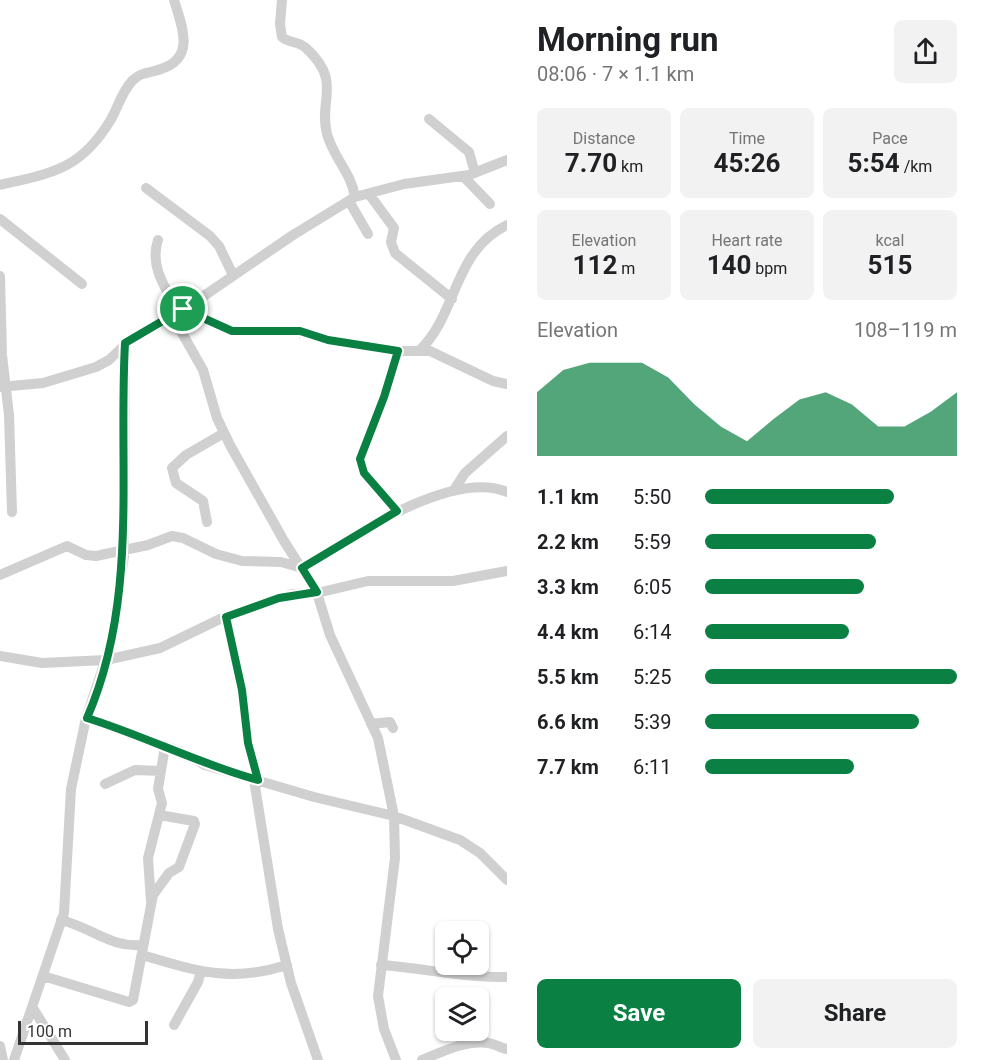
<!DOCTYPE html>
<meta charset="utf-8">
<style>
body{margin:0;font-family:Roboto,sans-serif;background:#f2f2f2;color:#202124;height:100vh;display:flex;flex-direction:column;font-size:22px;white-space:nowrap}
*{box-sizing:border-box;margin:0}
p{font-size:20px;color:#757577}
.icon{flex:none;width:33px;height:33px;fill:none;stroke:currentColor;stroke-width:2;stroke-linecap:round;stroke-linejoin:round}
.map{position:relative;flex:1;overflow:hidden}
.sheet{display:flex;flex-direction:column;background:#fff;width:480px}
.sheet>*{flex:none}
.buttons{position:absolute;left:435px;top:921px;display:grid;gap:12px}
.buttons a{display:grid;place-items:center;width:54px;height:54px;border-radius:9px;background:#fff;box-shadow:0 2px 4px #0004;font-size:30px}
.scale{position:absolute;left:18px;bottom:15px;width:130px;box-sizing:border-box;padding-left:6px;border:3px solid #333;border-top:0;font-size:16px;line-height:21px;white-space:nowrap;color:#333;-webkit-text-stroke:4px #fff;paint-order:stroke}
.pin{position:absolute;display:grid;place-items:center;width:51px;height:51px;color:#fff;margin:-26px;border:3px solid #fff;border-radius:50%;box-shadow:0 2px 6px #0007}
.round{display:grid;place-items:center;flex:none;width:63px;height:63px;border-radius:9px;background:#f2f2f2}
.headline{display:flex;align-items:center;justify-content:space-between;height:102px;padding:0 30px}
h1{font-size:33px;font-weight:700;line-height:45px}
.stats{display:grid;grid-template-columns:repeat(3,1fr);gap:9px;height:102px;padding:6px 30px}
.stats div{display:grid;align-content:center;border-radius:9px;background:#f2f2f2;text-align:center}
.stats b{font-size:26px;font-weight:700}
.stats small{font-size:16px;font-weight:400}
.stats p{font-size:16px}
.chart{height:168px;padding:12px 30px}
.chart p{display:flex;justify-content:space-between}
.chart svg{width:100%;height:108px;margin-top:6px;fill:#0b8043;opacity:.7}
.cta{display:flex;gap:12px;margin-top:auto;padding:12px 30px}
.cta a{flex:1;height:69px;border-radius:9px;background:#0b8043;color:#fff;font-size:24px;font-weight:700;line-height:69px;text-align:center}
.cta a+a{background:#f2f2f2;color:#202124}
ul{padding:0 30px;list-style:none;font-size:20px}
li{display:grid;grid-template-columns:96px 72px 1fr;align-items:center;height:45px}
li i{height:15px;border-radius:8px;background:#0b8043}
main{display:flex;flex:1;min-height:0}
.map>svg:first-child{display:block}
</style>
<main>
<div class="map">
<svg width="507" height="1060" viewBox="0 0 507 1060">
<rect width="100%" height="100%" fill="#fff"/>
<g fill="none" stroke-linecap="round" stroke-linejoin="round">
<path stroke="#d0d0d0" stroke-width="10" d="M282,0L280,24L282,37C288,43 299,41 306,48C343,82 318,100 327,134C333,157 351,172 355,197
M429,119L469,152L475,173
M463,176L490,204
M0,185C52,173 80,170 110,121C118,108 121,93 132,81C140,72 151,73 161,69C196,58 182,26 174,0
M146,188L210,236L219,246L233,275
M369,194L394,228L391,242L395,253L452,299
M349,201L368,234
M0,219L82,284
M158,240C149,267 166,289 179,312
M0,276L2,355L9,415L12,512
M183,309L232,331L289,330L349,344L398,351H430L493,381L507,384
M173,317L203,370L217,418L230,445L284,541L317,593L330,635L378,738L394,816L395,858L378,996L384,1029L396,1060
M420,350C458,313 453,251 507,225
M0,387L43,383L96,367L109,360L132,338L173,317L293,235L355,197L404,184L469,175L507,160
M454,490L465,473L507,436
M397,511L365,473L360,459L384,397L398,351
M207,522L203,501L176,483L172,468L186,455L224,433
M0,575L67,546L86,555L96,556L148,545L172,536L183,538L216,554L242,561L281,562L302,568C349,539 451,468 507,492
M226,617L242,690L248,743L258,781
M0,656L42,663L106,660L160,648L220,619L292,594L317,593L368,581H453L507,571
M86,718L179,751L205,765L314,797L394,816L460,840L480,853L507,880
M371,724L390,722L393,728
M254,780L278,929L291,983L318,1060
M105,784L135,770L161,771
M151,902L148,858L162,803L158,789L165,746
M61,920C93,928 110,948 143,945
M142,955C196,971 231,983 287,965
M381,965C423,968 464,978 507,977
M43,976L129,1002L133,1000L153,895L169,873L179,867L195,824L194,821L159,815
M33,1008L65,1060
M174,1025L198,982L201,971
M0,1046L3,1060
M14,1060L64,913L71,789L86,718L110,647L124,556L125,343
M422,1060C442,1052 465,1040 488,1043C495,1044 501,1048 507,1049"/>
</g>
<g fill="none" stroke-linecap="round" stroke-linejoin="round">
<g stroke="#fff" stroke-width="12">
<path id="route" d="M183,309L232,331H300L328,340L398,351L384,397L360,459L364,473L397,511L302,568L317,592L279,598L226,617L242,690L248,743L258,780C199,764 145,736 87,718C139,599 118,469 125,343Z"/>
</g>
<use href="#route" stroke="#0b8043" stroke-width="8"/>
</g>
</svg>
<div class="buttons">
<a><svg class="icon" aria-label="locate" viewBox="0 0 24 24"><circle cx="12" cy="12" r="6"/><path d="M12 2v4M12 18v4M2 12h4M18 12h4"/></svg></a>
<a><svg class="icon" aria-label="layers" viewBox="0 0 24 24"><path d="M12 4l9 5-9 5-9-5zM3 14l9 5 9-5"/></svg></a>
</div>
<div class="scale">100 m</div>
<div class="pin" style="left:183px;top:309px;background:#1e9e55"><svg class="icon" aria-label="arrive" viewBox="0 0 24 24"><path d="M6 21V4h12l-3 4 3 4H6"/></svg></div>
</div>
<section class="sheet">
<div class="headline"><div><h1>Morning run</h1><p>08:06 · 7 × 1.1 km</p></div><a class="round"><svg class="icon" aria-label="share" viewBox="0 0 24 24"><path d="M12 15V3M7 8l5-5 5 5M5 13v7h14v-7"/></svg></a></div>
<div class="stats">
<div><p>Distance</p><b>7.70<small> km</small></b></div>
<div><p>Time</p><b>45:26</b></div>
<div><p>Pace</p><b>5:54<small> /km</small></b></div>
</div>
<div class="stats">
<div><p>Elevation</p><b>112<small> m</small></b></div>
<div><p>Heart rate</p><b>140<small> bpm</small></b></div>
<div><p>kcal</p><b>515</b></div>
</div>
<div class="chart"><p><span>Elevation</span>108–119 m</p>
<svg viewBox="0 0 160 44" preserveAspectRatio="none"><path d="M0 44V18L10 9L20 6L30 6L40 6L50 12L60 23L70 32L80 38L90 29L100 21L110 18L120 23L130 32L140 32L150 26L160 18V44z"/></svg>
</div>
<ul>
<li><b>1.1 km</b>5:50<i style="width:75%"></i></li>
<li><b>2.2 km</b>5:59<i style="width:68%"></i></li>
<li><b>3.3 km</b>6:05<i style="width:63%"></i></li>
<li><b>4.4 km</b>6:14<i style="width:57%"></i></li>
<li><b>5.5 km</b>5:25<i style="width:100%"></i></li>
<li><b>6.6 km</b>5:39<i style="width:85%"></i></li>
<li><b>7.7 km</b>6:11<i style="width:59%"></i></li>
</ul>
<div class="cta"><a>Save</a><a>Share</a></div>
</section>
</main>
